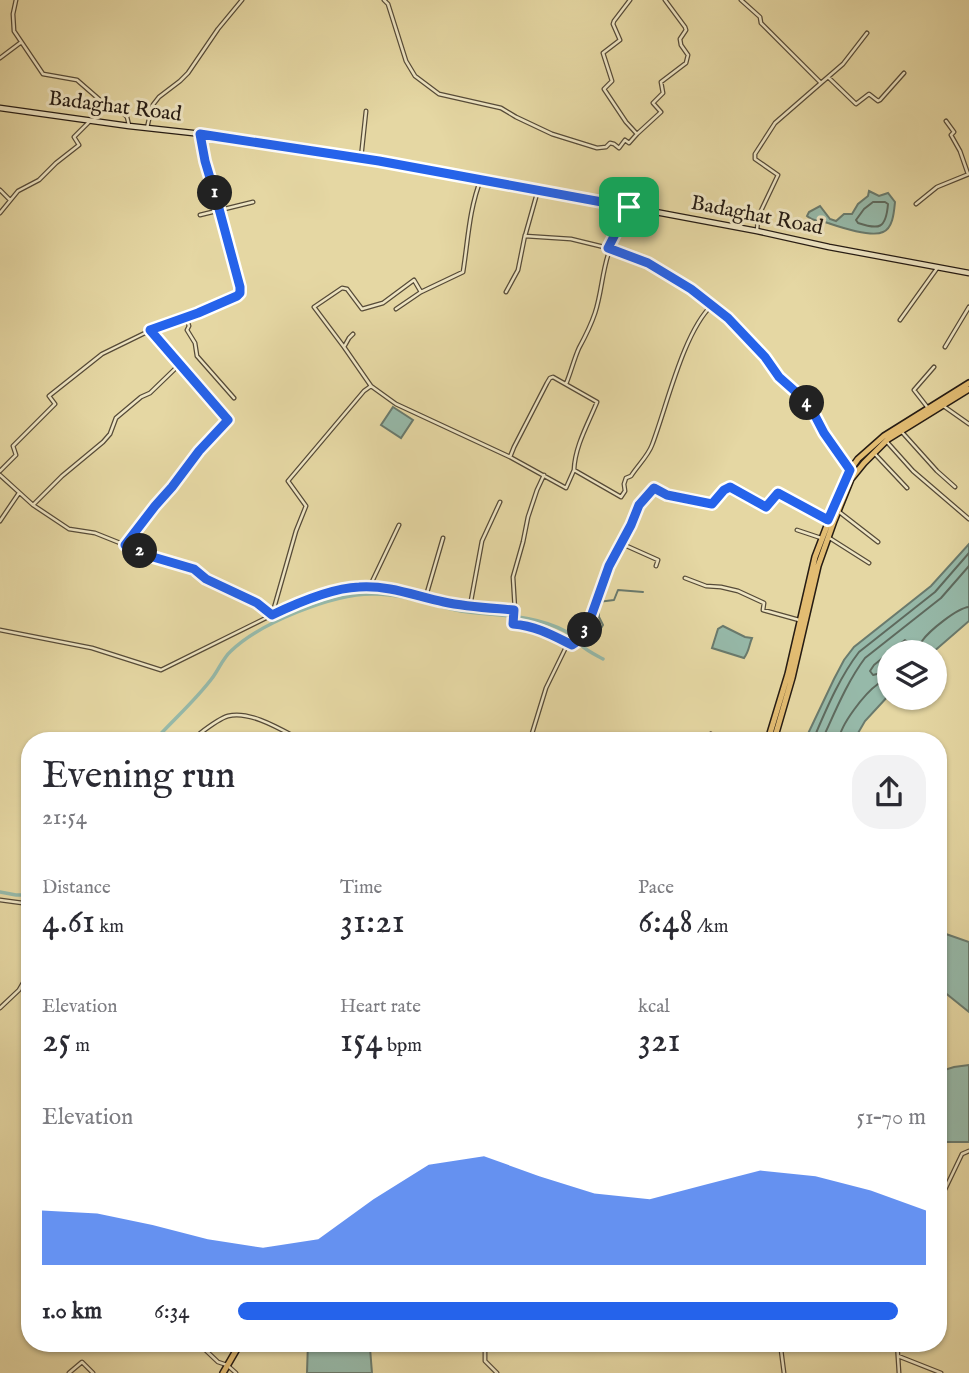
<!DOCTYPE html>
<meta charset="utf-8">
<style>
body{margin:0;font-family:"IM FELL English",serif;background:#f2f2f3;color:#2b2b33;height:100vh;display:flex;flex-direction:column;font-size:26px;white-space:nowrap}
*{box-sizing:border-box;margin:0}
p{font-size:23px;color:#7c7c81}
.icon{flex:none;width:38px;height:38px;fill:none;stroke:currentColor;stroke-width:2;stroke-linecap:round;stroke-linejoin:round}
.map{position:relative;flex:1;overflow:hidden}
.drawer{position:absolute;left:21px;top:732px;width:926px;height:620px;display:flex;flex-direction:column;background:#fff;border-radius:28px;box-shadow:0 2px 5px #0004}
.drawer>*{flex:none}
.buttons{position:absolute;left:877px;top:640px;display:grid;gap:14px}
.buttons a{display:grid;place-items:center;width:70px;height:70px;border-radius:50%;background:#fff;box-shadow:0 2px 5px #0004;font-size:35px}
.pin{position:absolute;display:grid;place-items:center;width:60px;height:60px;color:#fff;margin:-30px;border-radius:14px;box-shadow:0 4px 10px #0006}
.km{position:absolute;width:35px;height:35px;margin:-18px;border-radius:50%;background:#222;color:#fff;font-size:19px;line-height:35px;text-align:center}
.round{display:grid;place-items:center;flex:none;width:74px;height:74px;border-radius:28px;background:#f2f2f3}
.head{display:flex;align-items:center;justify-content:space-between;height:119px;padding:0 21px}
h1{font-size:38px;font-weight:600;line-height:52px}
.stats{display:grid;grid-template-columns:repeat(3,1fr);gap:10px;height:119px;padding:7px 21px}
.stats div{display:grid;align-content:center}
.stats b{font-size:35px;font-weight:600}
.stats small{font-size:19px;font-weight:400}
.stats p{font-size:19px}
.chart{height:196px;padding:14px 21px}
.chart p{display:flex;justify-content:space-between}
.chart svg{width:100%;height:126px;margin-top:7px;fill:#2563eb;opacity:.7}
ul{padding:0 21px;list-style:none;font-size:23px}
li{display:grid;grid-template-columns:112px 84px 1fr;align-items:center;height:52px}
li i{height:18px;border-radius:9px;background:#2563eb}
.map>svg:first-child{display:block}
</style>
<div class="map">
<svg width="969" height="1373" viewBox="0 0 969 1373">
<rect width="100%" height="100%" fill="#e5d7a3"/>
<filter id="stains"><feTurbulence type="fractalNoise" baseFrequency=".00286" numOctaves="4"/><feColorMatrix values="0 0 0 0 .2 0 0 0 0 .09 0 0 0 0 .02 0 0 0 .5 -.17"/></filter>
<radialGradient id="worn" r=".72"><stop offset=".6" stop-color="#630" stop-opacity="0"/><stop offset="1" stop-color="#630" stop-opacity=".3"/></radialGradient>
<path fill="#96b9a9" stroke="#697a6d" stroke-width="2" d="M869,191L879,196L888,193L895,202C894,212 893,228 883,232C871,238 840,227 828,223C820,220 813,222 807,216L809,212L820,206L830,219L836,221L844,214H852L858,204L868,196Z
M393,407L413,420L401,438L381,425Z
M969,544V621L932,653H889V695L865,721L854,740H805L834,679L844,660L854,647L931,586Z
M723,626L745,637L752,638C749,645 749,652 744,658L712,648L718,629Z
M938,929L946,934L969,942V1012L938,987Z
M969,1065V1142H938V1072L954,1067Z
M308,1342H375L370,1348L372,1373H307Z"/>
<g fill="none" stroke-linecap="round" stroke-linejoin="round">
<path stroke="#5e6a5e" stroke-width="2" d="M873,202H885L888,204C886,229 879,230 858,223L856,220L864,209Z
M918,653C919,647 918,646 922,641C929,631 957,608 969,607
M889,671L873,675L870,671L874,665L905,640L909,643L908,653
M813,740C826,710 839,678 859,652L935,592L969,553
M822,740C835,712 847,682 865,658L941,598L969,566
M839,740C840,725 865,693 878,684C882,682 884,682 889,682"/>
<path stroke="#697a6d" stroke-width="2" d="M583,647L600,630L603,625L599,617L598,602L614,600L618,590L643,592"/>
<path stroke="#96b9a9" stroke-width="3.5" d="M155,740C174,719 196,700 213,677C219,669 223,658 231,651C260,623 332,594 372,594C402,593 432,606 461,611C496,616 533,614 565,631C572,635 575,640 581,645C587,651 596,655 603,659
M0,892L16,895H30"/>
<g stroke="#564b38" stroke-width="5">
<path id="minor" d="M16,0L13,14L14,31L43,74L77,80L100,100L124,114L127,117L129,125
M384,0L388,4L406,61L415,76L439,94L501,108L516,117L552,134L597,148L606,147L610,143L614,144L619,148L625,140L629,143L637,134
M630,0L614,21L613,24L620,40L603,53L612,81L604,89L626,122L637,134L661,112L653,103L663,93L661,82L686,63L688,55L681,45L680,39L686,30L685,27L665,0
M741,0L760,17L761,23L821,83L775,123L755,154V159L778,175L758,217L757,231
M0,58L20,43H22
M828,77L856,104L869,94L878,101L880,100L904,73
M821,83L843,64L867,33
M946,121L954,132L951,135L960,151L968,174
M147,128L152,106L159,97L180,81L188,73L218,29L242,0
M361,158L366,111
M0,190L10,200
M538,190L525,236L571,239L608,248L648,263L691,289L728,319L765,357L779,377L806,401L811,408L824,433L850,470
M916,204L937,187L969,174
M0,213L18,191L39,180L56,163L79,145L74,137L90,121
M200,215L253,202
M608,248L629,207
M506,292L518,270L525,235
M396,309L421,292L463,272C468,241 469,209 481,179
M186,317L189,326L187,330L195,343L197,356L234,398
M900,320L938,267
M353,334L349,338L344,347L371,386L364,391L288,481L306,506L296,531L272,615C297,603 333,588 361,587C383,587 404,591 426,596
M344,347L314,307L342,288L347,289L362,309L383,303L414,280L421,292
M945,347L969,307
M566,384C571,372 574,359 579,348C585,337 591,325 595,313C602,292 602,270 610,249
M371,386L396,404L510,457L566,488L574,470L621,497L625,491L624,484L626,478L631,476C638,465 648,456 652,445C667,406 683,333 712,305
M942,405L969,424
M928,408L914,390L934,367
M901,431L937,471L955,487
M887,442L913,471L969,519
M874,453L907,488
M510,457L514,447L547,383L550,378L553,377L597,402C588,424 575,446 574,470
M0,471L16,455L13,446L55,404L49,396L102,354L149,331L198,313L237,296L240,293V287L218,205L205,161L200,134
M0,475L33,505L69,529L95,533L125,545L155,506L172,487L199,451L227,420L150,330
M33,505L62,476L103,442L110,434L116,418L141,397L150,393L179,365
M838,511L878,542
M0,521L19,493
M797,530L821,538
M828,537L869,563
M443,538L426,596L444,602L515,610L513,624C532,626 552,632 568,643L546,688L530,740
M620,543L631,525L639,505L654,488L667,495L712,504L724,490L730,487L766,507L778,493L828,520
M685,578L706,586L721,587L738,591L764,603L763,610L799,620
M369,588L399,525
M470,606L482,541L500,502
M515,610L513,577L523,542L528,517L537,490L544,475
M0,630L92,648L161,670L272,615L257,603L206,579L194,569L153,557L125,545
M568,643L572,645L581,639L588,625L609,566L620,543L658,560L656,566
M191,740C201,733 217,719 228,716C250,710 282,730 301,740
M707,740L711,734
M0,900L30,904
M0,1008L19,990L30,971
M938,1204L962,1154L969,1151
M197,1342L218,1362L227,1365L236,1373
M485,1342V1361L497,1373
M780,1342L784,1373
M897,1342L899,1373
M898,1356L941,1373
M69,1373L82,1362L93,1373"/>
</g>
<g stroke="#261c14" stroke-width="7">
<path id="secondary" d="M0,108L129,126L220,136L378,161L629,207L757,231L829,247L969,273"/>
</g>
<g stroke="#261c14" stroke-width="8">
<path id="primary" d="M768,740L788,674L815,557L843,484L850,470L858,459L884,436L969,383
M774,740L792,678L818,566L834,521L851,479L864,463L888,439L969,389
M223,1373L241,1342"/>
</g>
<use href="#minor" stroke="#eee5c3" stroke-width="2.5"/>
<use href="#secondary" stroke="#eee5c3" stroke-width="4.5"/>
<use href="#primary" stroke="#e2bc72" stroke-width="5"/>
</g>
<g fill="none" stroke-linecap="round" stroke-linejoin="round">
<g stroke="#fff" stroke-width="14">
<path id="route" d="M200,134L379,161L629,207L608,248L648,263L691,289L728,318L765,357L779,377L806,401L811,408L824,433L850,470L828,520L778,493L766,507L730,487L724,490L712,504L667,495L654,488L639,505L631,525L609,566L588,625L581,639L572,645C552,635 536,626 513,624L514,610C491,608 467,607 444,602C415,596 390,585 359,587C331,588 297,603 272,615L257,603L206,579L194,569L153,557L125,545L155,506L172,487L199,451L228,420L150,330L198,313L237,296L240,293V287L218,205L205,161Z"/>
</g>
<use href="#route" stroke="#2563eb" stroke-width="9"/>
</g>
<g text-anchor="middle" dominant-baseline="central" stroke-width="6" stroke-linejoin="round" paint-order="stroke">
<g font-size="21" fill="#261c14" stroke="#eee5c3">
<text transform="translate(115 107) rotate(7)">Badaghat Road</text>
<text transform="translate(757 216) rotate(11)">Badaghat Road</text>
</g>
</g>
<rect width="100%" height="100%" filter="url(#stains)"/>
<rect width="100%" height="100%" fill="url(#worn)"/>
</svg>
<div class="buttons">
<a><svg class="icon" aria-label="layers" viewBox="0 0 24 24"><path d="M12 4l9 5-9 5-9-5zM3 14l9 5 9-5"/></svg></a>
</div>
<div class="pin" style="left:629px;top:207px;background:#1e9e55"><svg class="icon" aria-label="arrive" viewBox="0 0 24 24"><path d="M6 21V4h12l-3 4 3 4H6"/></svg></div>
<b class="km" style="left:215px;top:193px">1</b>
<b class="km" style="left:140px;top:551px">2</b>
<b class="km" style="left:585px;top:630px">3</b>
<b class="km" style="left:807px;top:403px">4</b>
<section class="drawer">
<div class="head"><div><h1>Evening run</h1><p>21:54</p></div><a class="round"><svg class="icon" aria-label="share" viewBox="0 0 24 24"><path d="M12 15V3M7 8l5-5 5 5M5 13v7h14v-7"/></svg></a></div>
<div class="stats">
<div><p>Distance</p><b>4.61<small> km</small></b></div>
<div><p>Time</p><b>31:21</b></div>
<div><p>Pace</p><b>6:48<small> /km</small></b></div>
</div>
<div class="stats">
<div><p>Elevation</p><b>25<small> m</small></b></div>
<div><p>Heart rate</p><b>154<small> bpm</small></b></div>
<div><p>kcal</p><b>321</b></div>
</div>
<div class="chart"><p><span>Elevation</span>51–70 m</p>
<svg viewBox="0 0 160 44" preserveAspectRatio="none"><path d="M0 44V25L10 26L20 30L30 35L40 38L50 35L60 21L70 9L80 6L90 13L100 19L110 21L120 16L130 11L140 13L150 18L160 25V44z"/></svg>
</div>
<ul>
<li><b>1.0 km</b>6:34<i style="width:96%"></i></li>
</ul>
</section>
</div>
